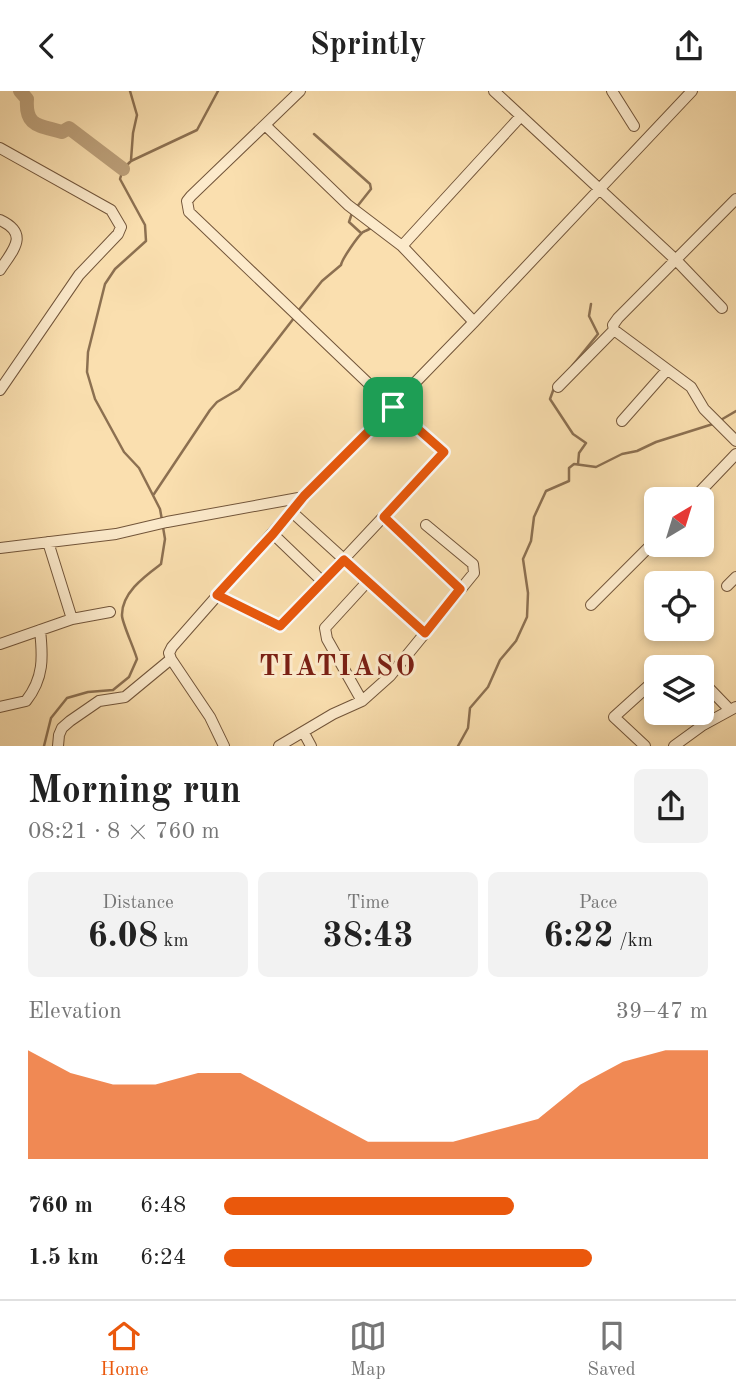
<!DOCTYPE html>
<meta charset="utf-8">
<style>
body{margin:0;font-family:"Old Standard TT",serif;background:#f2f2f2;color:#222;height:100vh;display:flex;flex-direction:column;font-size:26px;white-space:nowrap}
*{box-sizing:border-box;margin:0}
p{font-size:23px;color:#767676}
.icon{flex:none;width:38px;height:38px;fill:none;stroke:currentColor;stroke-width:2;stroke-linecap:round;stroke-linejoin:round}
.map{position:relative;height:655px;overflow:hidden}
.panel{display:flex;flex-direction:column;background:#fff;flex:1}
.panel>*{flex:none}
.needle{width:46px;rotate:38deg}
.controls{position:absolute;left:644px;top:396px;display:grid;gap:14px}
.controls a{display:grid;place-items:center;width:70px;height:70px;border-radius:10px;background:#fff;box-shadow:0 4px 10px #0003;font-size:35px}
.pin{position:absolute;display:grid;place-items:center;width:60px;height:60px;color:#fff;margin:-30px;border-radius:14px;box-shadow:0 4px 10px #0006}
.round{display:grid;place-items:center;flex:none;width:74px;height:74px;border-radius:10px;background:#f2f2f2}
.headline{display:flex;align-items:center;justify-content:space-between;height:119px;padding:0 28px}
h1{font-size:38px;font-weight:600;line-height:52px}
.stats{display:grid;grid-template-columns:repeat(3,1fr);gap:10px;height:119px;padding:7px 28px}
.stats div{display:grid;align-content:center;border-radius:10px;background:#f2f2f2;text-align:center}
.stats b{font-size:35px;font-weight:600}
.stats small{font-size:19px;font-weight:400}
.stats p{font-size:19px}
.chart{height:196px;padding:14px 28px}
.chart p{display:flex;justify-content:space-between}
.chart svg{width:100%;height:126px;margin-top:7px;fill:#ea580c;opacity:.7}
ul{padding:0 28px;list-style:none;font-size:23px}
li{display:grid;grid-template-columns:112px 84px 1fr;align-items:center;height:52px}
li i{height:18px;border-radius:9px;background:#ea580c}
header{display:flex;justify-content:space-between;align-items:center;height:91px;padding:0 28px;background:#fff;font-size:32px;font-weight:600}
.tabs{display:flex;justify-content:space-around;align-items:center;height:98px;border-top:2px solid #e0e0e0;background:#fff;font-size:19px;color:#767676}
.tabs a{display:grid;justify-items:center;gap:4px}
.tabs .selected{color:#ea580c}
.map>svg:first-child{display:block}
</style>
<header><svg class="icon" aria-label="back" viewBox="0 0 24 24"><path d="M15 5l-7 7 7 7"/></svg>Sprintly<svg class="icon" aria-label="share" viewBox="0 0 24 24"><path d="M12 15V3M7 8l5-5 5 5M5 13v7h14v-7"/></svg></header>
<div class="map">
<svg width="736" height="655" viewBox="0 0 736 655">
<rect width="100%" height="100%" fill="#fadfaf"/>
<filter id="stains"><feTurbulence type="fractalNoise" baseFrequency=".00286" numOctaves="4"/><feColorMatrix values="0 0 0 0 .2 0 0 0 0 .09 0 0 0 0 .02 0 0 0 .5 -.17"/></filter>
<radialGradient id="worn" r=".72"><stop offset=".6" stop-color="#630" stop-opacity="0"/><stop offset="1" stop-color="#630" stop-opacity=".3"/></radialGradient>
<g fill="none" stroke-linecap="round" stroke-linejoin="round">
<path stroke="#8c7051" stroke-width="2.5" d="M130,0L137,24L133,42L131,69
M314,43L370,93L371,98L356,117
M352,122L349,131L361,142
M298,220L322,190L341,174C342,168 358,145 363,141C365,140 372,137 374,136
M572,275L598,243L589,225L591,213
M554,297L550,308L573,343L586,352L579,362L578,373
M719,330L736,320
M154,403L210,319L217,311L239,298L294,227
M162,429L160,418L139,377L124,361L95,308L87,281L88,261L105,193L115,178L146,150L145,134L120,88L123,78L131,70L197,39L218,0
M44,655L51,627L67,607L88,601L113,599L129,586L137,568C134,557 123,534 122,525C121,502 145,485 161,473L165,448L163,436
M458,655L468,637L470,617L488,596L500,569L516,550L527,526L528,502L523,468L531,450L534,426L546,400L569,390V377L574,373L596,376L622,363L637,360L656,351L713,333"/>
<path stroke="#bca07a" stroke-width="14" d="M20,0L27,8C25,36 39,34 62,41L69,37L123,78"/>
<g stroke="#72553a" stroke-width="12">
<path id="minor" d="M494,0L677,170L722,217
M612,0L634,35
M265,34L348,114L402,155
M0,57L111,119L121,136L118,143L79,184L0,299
M0,129C30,143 13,159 0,179
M474,231L402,155L521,25
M614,239L691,296L704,318L736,350
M558,296L614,239L613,234L618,227L736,108
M622,330L667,279
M693,408L736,363
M292,421L425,542
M384,426L460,498
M273,443L323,491
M48,451L72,528
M0,457L116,443L167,431L304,406
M727,495L736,486
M217,504L276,534L283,533L444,361L393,316L189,121L187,110L191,105L300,0
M591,514L656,449
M0,553L72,528L110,521
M674,576H682
M702,590L730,619
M362,610L327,548L325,537L368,490
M0,616L26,610C44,587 43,566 40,539
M304,642L311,655
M58,655L59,644L62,637L70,630L99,610L125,606L171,568
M224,655L210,626L171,568L169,562L172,556L304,406L474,231L692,0
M279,655L333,623L362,610L390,585L474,482L473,473L426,434
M645,655L614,626L656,588
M674,655L703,634L736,616"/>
</g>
<use href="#minor" stroke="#fceacb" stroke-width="10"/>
</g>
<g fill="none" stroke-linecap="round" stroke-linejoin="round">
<g stroke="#fff" stroke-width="14">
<path id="route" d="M393,316L444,361L384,426L460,498L425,542L344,469L280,535L217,504L273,443L304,405Z"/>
</g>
<use href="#route" stroke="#ea580c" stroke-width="9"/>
</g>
<g text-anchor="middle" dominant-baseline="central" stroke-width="6" stroke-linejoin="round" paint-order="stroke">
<g font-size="28" font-weight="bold" letter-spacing="2" fill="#7a1f14" stroke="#fceacb">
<text x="338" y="577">TIATIASO</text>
</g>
</g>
<rect width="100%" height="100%" filter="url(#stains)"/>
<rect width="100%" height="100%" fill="url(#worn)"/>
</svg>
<div class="controls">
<a><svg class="needle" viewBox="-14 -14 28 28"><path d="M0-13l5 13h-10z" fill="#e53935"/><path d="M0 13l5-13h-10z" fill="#767676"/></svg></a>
<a><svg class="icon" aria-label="locate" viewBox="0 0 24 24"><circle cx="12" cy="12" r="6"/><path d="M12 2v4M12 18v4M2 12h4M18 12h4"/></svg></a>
<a><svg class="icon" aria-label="layers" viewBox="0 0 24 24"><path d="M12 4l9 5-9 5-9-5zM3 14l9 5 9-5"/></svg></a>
</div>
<div class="pin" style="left:393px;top:316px;background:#1e9e55"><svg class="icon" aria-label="arrive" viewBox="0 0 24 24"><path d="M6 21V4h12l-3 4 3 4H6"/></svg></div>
</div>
<section class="panel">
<div class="headline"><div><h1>Morning run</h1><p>08:21 · 8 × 760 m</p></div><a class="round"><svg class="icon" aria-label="share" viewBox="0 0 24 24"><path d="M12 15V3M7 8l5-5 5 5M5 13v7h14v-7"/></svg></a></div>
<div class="stats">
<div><p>Distance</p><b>6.08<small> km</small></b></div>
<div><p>Time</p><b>38:43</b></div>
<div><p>Pace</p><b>6:22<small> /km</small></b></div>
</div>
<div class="chart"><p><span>Elevation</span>39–47 m</p>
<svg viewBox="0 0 160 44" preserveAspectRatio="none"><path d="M0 44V6L10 14L20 18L30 18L40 14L50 14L60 22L70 30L80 38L90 38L100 38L110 34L120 30L130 18L140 10L150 6L160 6V44z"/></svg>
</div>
<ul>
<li><b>760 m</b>6:48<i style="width:60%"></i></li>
<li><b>1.5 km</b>6:24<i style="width:76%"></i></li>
</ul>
</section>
<nav class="tabs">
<a class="selected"><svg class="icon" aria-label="home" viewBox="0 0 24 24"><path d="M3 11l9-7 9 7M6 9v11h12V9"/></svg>Home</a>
<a><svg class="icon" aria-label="map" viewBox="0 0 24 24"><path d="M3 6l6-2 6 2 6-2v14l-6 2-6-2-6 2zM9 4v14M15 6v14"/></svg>Map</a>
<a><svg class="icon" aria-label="saved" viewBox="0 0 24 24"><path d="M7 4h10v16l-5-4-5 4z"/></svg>Saved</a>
</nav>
